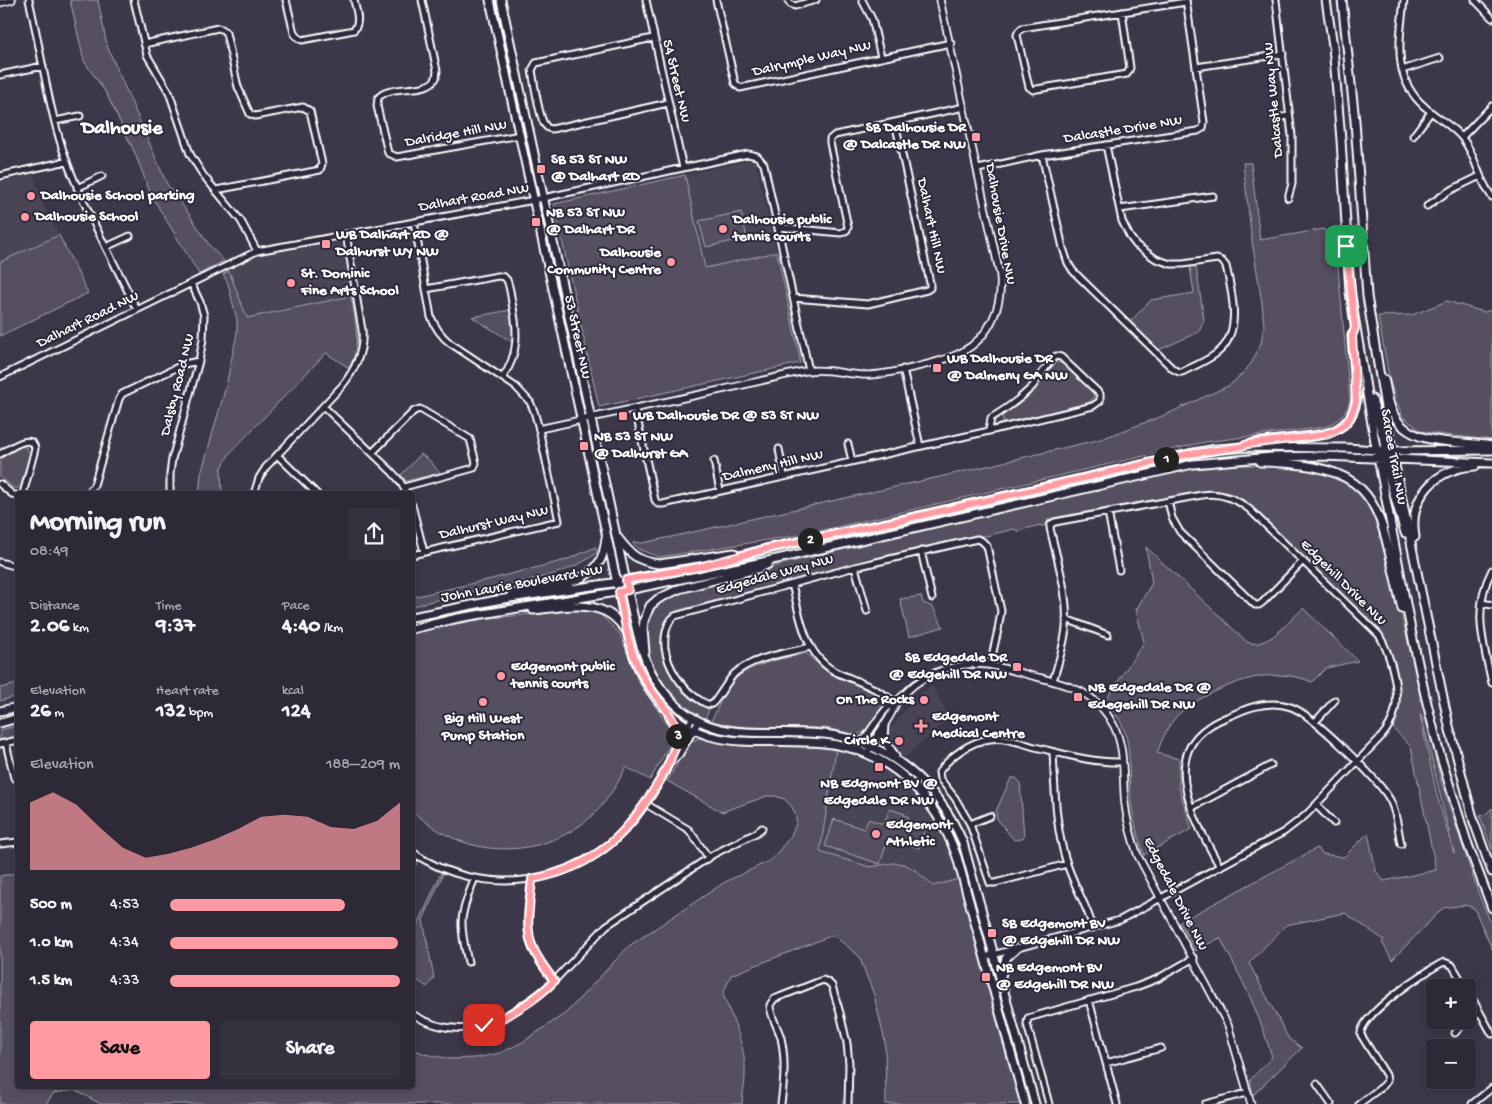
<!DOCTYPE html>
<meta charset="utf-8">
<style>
body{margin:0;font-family:"Gochi Hand",sans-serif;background:#35313f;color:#f1f3f6;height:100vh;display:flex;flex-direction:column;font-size:19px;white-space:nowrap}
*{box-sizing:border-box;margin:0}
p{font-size:16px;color:#a7a6ad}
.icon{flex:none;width:28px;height:28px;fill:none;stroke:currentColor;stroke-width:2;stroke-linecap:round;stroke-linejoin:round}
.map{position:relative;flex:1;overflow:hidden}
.panel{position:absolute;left:15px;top:491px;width:400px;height:598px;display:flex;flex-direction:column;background:#2d2937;border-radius:5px;box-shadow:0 2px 8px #0003,0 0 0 1px #484552}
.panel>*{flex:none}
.fabs{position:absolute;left:1426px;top:979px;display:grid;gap:10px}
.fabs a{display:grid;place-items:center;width:50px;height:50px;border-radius:5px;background:#2d2937;box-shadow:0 2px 8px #0003,0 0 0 1px #484552;font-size:25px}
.pin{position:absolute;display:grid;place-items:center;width:42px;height:42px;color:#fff;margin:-21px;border-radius:10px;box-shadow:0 2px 8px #0006}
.km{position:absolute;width:25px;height:25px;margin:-12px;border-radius:50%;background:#222;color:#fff;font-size:14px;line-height:25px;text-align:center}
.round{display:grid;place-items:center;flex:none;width:52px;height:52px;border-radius:5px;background:#35313f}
.overview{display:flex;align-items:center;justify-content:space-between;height:85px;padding:0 15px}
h1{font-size:28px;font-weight:700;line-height:38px}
.figures{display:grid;grid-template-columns:repeat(3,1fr);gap:8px;height:85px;padding:5px 15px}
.figures div{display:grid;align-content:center}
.figures b{font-size:21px;font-weight:700}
.figures small{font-size:14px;font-weight:400}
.figures p{font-size:14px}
.chart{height:140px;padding:10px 15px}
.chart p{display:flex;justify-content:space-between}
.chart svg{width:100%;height:90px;margin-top:5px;fill:#ff9aa2;opacity:.7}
.action{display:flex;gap:10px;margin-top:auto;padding:10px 15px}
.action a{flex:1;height:58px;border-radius:5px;background:#ff9aa2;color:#111;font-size:20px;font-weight:700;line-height:58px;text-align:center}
.action a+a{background:#35313f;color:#f1f3f6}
ul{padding:0 15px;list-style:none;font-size:16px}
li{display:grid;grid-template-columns:80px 60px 1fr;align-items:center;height:38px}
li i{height:12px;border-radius:6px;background:#ff9aa2}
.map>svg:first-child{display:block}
</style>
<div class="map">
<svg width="1492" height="1104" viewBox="0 0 1492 1104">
<rect width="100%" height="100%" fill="#3c3749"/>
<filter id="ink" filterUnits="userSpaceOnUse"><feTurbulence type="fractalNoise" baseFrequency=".02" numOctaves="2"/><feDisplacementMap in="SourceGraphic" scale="10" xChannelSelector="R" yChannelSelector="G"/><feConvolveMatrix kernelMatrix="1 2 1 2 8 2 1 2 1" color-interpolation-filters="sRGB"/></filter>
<g filter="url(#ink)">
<path fill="#494455" d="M755,159L777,252L705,268L685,175Z
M33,174L44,206L59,235L0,262V182Z
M337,242L343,246L351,296L247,318L229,271L253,258L266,254Z
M932,686L950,717L904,758L884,737L908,706L921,693Z
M836,749L875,764L893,774L913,792L924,804L939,827L947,843L959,879L933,886L912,868L899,863L870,867L819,852Z"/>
<path fill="#555060" stroke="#aaa8b0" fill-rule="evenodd" d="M70,0H98L107,46L167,184L191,217L210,246L224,261L199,274L151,195L134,151L106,93L84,61Z
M1243,163H1251L1260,240L1324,229L1337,256L1350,400C1346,414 1338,421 1325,427L1205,442L837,527L800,535L659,557L638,549L633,544L634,542L642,543L671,537L957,473L1101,439L1165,415L1230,385L1244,372L1252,362L1261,343L1264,326L1262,303L1252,241Z
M685,175L705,268L777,252L800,359V363L599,407L554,204Z
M741,212L747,238L706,247L699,221Z
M59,235L88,293L0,336V262Z
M1196,266L1204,320L1199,332L1159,350L1130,322L1151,300L1194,293L1190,267Z
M229,271L247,318L351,296C355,320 362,346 349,368L326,353L230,453L221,469L222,494H199L201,474L226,386L237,333V320L228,284L223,274Z
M1447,301L1484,312L1492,310V440L1437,434L1421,431L1402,416L1390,382L1378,316L1412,315Z
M510,310L513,328L512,342L472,317Z
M1057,362L1064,364L1091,390L1094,395L1092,400L1084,405L1005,423L1003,422L1002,416L1034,390L1053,365Z
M21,446L27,448L30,454L21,486L16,489L0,477V457Z
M421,454L430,461L440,473L406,481L401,475Z
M1209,465C1250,465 1290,464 1330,473L1329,475L1352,483L1374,509L1384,541L1441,781L1480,898L1492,925V949L1474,908L1465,905L1443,908L1392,960L1382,942L1384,940L1345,913L1286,925L1249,963L1289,1039L1302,1048L1253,1095L1250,1080L1272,1057C1259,1012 1242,979 1220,938L1195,951L1180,922L1317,848L1323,854L1344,857L1368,833L1376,871L1384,881L1436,870L1411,747L1393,728C1406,697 1398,654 1377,627L1248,504L1231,494L1204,491L1052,518L1048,520L1045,526H1041V525L1020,530V532L1014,529L986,536L977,535L884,556L676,611C667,616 665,624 663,634C657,668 683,693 709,710L705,719C692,714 681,706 671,696C647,669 631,620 667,596C675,590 689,589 699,586C730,578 760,570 791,562C910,534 1029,505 1148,476ZM1420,715H1421L1454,853L1437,796Z
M596,547L597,553C565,577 522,581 484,589C460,594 436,600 413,606V597L491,579L566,560Z
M1146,547L1247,642C1267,650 1289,621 1303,608L1358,661L1326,668L1312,682C1276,667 1239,679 1206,696C1195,702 1185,707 1177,716C1167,726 1162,740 1157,753L1179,759V788L1192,829L1144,855C1138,838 1134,821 1131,803C1126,763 1138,734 1105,701L1144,642L1136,610L1152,583Z
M921,596L923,603L933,607L943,627L909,637L900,599Z
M573,610H591L602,616L620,634L638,681L672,731V741L650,780L626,767C618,783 609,798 597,811C560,849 499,860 451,837C437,831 425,821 413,812V633L481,619Z
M806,653L827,672L873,691L884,700V705L864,732L857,735L826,728L738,727L711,721C717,710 722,696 729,686C746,663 780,660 806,653Z
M17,684V696L0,701V688Z
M17,726V737L0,741V730Z
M699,738C744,750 790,744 836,749L820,852L870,867L893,863L904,864L915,870L933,886L959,879L1020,1104H886L885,1042L874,995L859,956L833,935L731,975L723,994C733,1021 747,1048 745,1077C745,1086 742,1095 742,1104H101L75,1090L54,1093L46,1104H0V876L17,873L18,1086H412L413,1049L425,1054L450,1059L476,1058L500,1053L521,1043L566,1013L629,946L725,882L771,860L791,836L796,824V816L792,807L784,799L775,796H767L722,812L667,781L690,742Z
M1011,778H1016L1020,782L1024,837L1022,839L1014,840L997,819L996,811Z
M1492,808V850L1480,816L1486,814Z
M890,809L905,814L904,815L909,817L907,823L925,828L919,848L892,839L891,843L887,842L880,864L825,846L834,819L864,829L868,819L880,823H884Z
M441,873L443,874L423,920L434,978L427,987L413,977V936Z"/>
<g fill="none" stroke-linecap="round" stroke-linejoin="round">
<g stroke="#fff" stroke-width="9">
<path id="minor" d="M29,0C42,54 48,110 67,162C86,213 114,261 137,310
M134,0L147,55L169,92L190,154L203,175L241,221L257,251
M286,0L294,33L296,36L302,40L354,30C361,21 356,11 354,0
M422,0L437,71L436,78C427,95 390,83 378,98L377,106L388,153L397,157L520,135
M646,0L683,168
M716,0L735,83L740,88L951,43
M788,0L790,4L795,6L816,0
M862,0L872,19L881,57
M1276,0L1292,136V184L1288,198
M1404,0C1400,39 1391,78 1425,107C1437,118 1453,126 1463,139C1476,156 1478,179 1492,197
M1475,0L1492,18
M1122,12L1130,68L1127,74L1037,89L1033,90L1029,87L1017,35L1018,32L1022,28L1186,2
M653,38L536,63L532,70C534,82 539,118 545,125C548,129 548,128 552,129L668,103
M144,44L218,28L222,29L226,33L238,87L250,114L255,116L303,107L310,111L322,164L320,170L216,190
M1196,67L1283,54
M1402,70L1440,58
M0,75L43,66
M1275,118L1289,116
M55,121L80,116
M1413,136L1431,112
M1462,137L1492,106
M1042,155L1063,248L1068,263L1073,271L1173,369L1179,372H1182C1194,366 1207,361 1217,353C1243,333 1232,293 1226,266L1222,261L1217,259L1183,264H1171L1156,259L1136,245L1130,237L1122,221L1106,145
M978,169L1042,155L1198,131L1203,128L1204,122L1186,0
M0,176L67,161
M77,188L102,176
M1427,206L1449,191L1480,176
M1120,209L1213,196
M778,227L841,233L847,230L848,227L830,143V139L835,135L964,107
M106,247L130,236
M426,289L498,276L504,277L507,280C510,287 511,296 512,303C518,330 519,354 503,377
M793,298L868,304L927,290L930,288V283L895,122
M903,369L920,446
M0,377L257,251L534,200L748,154L757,156L764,164L809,371
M323,406L392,472L400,481L407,494
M635,409L655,500L658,504H663L989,431L1093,406L1100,401V394L1061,357L1056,356C1051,358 1038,380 1032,387C1020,399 1006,409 991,418L989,431
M848,444L852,461
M779,449L784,476
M372,453L414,411L420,409L470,439L476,463L474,468L404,487
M0,454C9,449 33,431 35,449L23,494
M277,455L317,494
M714,461L720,491
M0,484L12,494L18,496
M82,494L89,492L94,485L119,399L122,394L184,364L199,361
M170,494V474L172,459L199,361L203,339L204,316L200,302L191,283
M254,494L259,478L266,467L342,386C355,370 364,352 362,330L346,234
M1168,501L1172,518L1180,532L1255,605H1259L1263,602L1303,561
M412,505L424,552
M1108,512L1119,570
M921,551L932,598
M412,555L559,521L539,429L534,411L530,402L516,387L450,343C441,336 435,327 431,317L414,222
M0,562L18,567
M855,567L867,611
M1492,570C1472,608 1483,643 1492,683
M792,584C800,616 804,657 838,673C861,683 876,687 896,703
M1482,603L1492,605
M1066,619L1108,635
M810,647C788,653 752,657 734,674C729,679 715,703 712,704C707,706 702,701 698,699C681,687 668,668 665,648C664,638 666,622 675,616L855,567L977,539L982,541L987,546L1001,611L998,630L990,665
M1315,722L1335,700
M6,743L14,778
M0,744L18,740
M1053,752C1055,789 1055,828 1067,864C1074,886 1087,905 1093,928
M669,764L679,755L699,721
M646,804L689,830L709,858
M1316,805L1334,823
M1191,808L1271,765
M970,824L990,816
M0,844L18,842
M412,852C481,900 579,887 632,822C644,808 662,781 669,764C670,761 670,757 672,753C677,741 686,729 693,717
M412,863L416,854
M1067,864L995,883H990L970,824L955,798L940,779L939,772C950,756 971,741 990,739C1005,737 1021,743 1035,747C1064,754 1092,763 1122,762
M1220,867C1199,828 1158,761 1208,727C1216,721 1224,718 1232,715C1251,706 1271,700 1291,707C1312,714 1379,780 1390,800C1397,813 1398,830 1401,844
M985,957L1120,920L1284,832L1306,815L1381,737C1388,729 1393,720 1395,710C1400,689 1390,653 1379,635L1249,509C1235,498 1220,492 1202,495L1055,522L1051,524L1050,528C1057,560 1069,595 1066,628C1064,646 1058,664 1053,681
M468,962C459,922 459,916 475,878
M554,981L606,926L714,854L756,833L762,828
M1468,991L1492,1034
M1089,1000L1117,1104
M412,1014C453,1039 487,1029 523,1005C534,998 545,991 554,981C547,971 538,960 533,949C524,927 530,902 532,879
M1468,1019L1480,1012
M1455,1033L1467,1020
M1106,1063L1161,1048
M1317,1084L1331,1104
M781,1104C784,1082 786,1060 781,1038C778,1027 770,1016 770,1005L774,999L823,980L828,982L832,986L840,1013L847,1043L849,1064L848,1104
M1049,1104L1027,1024L1028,1018L1136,987L1157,979L1194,958
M1205,1104L1247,1093
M1359,1104L1383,1086L1387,1081L1386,1075L1361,1035C1358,1016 1427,970 1444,962L1452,965L1466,988
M1472,1104L1492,1088"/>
</g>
<g stroke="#fff" stroke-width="9">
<path id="tertiary" d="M0,3L12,0
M539,429C601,416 663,402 725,389C752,383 779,376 806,371C825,368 844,374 863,375C884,376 944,362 962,352C990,337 1003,306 1000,275L940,0
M857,751C864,741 880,714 888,707C891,705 895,704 897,701C903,696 908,690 914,685C935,669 963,662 989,665C1006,668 1024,674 1041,678C1073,686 1098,694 1114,726C1126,750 1122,778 1125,804C1127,822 1132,839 1138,856L1228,1025L1251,1104
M867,754C874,735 890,722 896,703"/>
</g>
<g stroke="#fff" stroke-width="11">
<path id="secondary" d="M490,0L620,597C627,629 632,663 651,691C698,759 756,736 824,743C891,750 935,796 957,857L1025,1104
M501,0L629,596C636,627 641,661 661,688C706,749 762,727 824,734C888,741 939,785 963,843L1035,1104
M1326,0L1333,46L1341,140L1350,292L1375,442L1412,635L1425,695L1439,751L1467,842L1492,908
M1342,0L1355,121L1367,296L1392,451L1449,726L1474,822L1492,872
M1384,379C1387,390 1388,403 1393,413C1409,448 1460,440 1492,446
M1372,399L1388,454
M1254,443L1327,434C1373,416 1353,373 1352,335
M1383,456L1405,533
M1260,462C1385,465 1377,505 1402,609
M1415,537C1408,497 1436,468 1475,466
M618,538C631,555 637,561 659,564L734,553
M511,595C539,584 583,590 600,561C604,554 605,545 606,538
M533,610C555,608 585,601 606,612C615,616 620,623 626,630
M412,617L497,600L612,583L699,567L766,549L906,519L1189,454L1216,449L1250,447L1346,448L1392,451L1492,450
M412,629L458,618L628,590L777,559L1193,464L1272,457L1323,456L1492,463
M645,652L643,629L644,621L650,606L658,599L679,589L760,568L768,564
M0,711L18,707
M668,712L677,731L678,742
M0,723L18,718
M884,725L883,739L895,756
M1001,976L1006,958L1017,948"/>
</g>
<use href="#minor" stroke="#2f2a3d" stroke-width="5"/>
<use href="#tertiary" stroke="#2f2a3d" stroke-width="5.5"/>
<use href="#secondary" stroke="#2f2a3d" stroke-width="7"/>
</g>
</g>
<g fill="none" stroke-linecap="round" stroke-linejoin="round" filter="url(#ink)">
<g stroke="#fff" stroke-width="10">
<path id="route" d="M484,1025C506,1019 538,998 554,981C547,971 538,960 533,948C524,927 530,902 532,879C597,867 629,833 661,778C665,771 678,744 678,737C676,715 652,695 642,675C629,651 624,619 619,592L628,590L626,580L699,567L766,549L906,519L1189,454L1239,447L1248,444L1316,436L1336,430L1344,425L1350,418L1356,402L1352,336L1355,328L1346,246"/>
</g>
<use href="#route" stroke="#ff9aa2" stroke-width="6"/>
</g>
<g fill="#ff9aa2" stroke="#2f2a3d" stroke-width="2">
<rect x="971" y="132" width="10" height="10" rx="2.5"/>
<rect x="536" y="164" width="10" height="10" rx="2.5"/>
<circle cx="31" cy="196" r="5"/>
<circle cx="25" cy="217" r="5"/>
<rect x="531" y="217" width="10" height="10" rx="2.5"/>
<circle cx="723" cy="229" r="5"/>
<rect x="321" y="239" width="10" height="10" rx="2.5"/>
<circle cx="671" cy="262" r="5"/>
<circle cx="291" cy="283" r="5"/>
<rect x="932" y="363" width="10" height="10" rx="2.5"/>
<rect x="618" y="411" width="10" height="10" rx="2.5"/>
<rect x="579" y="441" width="10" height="10" rx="2.5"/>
<rect x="1012" y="662" width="10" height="10" rx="2.5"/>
<circle cx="501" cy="676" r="5"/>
<rect x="1073" y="692" width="10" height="10" rx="2.5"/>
<circle cx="924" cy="700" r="5"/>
<circle cx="483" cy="702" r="5"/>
<path d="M918.5 718.5h5v5h5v5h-5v5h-5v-5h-5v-5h5z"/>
<circle cx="899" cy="741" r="5"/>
<rect x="874" y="762" width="10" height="10" rx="2.5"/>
<circle cx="876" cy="834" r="5"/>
<rect x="987" y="928" width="10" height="10" rx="2.5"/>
<rect x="981" y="972" width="10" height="10" rx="2.5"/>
</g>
<g text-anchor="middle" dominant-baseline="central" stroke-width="4" stroke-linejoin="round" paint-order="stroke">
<g font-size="15" fill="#fff" stroke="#2f2a3d">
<text transform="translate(812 59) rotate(-13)">Dalrymple Way NW</text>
<text transform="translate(676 81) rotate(77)">54 Street NW</text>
<text transform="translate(1274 100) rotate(-95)">Dalcastle Way NW</text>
<text transform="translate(1123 130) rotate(-9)">Dalcastle Drive NW</text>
<text transform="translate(456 134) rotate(-10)">Dalridge Hill NW</text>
<text transform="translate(474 198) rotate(-10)">Dalhart Road NW</text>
<text transform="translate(1000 224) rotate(80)">Dalhousie Drive NW</text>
<text transform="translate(931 226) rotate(78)">Dalhart Hill NW</text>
<text transform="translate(88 320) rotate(-26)">Dalhart Road NW</text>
<text transform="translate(577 337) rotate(78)">53 Street NW</text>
<text transform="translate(178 385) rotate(-76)">Dalsby Road NW</text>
<text transform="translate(1393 457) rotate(80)">Sarcee Trail NW</text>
<text transform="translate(773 466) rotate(-13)">Dalmeny Hill NW</text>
<text transform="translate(494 523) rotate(-13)">Dalhurst Way NW</text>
<text transform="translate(775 575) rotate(-15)">Edgedale Way NW</text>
<text transform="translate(1343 583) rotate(45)">Edgehill Drive NW</text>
<text transform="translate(522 584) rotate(-10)">John Laurie Boulevard NW</text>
<text transform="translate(1175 894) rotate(63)">Edgedale Drive NW</text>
</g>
<g font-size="15" font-weight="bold" fill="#fff" stroke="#2f2a3d" text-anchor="start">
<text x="966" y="128" text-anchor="end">SB Dalhousie DR<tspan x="966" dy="17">@ Dalcastle DR NW</tspan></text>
<text x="551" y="160">SB 53 ST NW<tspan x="551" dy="17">@ Dalhart RD</tspan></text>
<text x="41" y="196">Dalhousie School parking</text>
<text x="546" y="213">NB 53 ST NW<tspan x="546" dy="17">@ Dalhart DR</tspan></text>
<text x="35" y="217">Dalhousie School</text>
<text x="733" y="220">Dalhousie public<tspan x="733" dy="17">tennis courts</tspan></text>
<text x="336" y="235">WB Dalhart RD @<tspan x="336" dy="17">Dalhurst WY NW</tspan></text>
<text x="661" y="253" text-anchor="end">Dalhousie<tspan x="661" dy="17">Community Centre</tspan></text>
<text x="301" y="274">St. Dominic<tspan x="301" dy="17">Fine Arts School</tspan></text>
<text x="947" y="359">WB Dalhousie DR<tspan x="947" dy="17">@ Dalmeny GA NW</tspan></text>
<text x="633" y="416">WB Dalhousie DR @ 53 ST NW</text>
<text x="594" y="437">NB 53 ST NW<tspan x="594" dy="17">@ Dalhurst GA</tspan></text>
<text x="1007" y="658" text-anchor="end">SB Edgedale DR<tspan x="1007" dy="17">@ Edgehill DR NW</tspan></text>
<text x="511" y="667">Edgemont public<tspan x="511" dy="17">tennis courts</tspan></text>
<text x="1088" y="688">NB Edgedale DR @<tspan x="1088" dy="17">Edegehill DR NW</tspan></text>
<text x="914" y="700" text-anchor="end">On The Rocks</text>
<text x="932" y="717">Edgemont<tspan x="932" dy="17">Medical Centre</tspan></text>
<text x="483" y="719" text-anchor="middle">Big Hill West<tspan x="483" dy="17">Pump Station</tspan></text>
<text x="889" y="741" text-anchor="end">Circle K</text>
<text x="879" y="784" text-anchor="middle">NB Edgmont BV @<tspan x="879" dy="17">Edgedale DR NW</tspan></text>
<text x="886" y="825">Edgemont<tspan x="886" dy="17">Athletic</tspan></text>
<text x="1002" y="924">SB Edgemont BV<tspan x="1002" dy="17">@ Edgehill DR NW</tspan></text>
<text x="996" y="968">NB Edgemont BV<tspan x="996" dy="17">@ Edgehill DR NW</tspan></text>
</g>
<g font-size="20" font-weight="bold" fill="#fff" stroke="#2f2a3d">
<text x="122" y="129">Dalhousie</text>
</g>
</g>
</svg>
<div class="fabs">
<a>+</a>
<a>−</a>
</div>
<div class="pin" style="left:1346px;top:246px;background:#1e9e55"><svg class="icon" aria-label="arrive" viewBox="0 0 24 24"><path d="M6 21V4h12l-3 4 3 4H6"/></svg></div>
<div class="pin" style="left:484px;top:1025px;background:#d93025"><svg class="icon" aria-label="check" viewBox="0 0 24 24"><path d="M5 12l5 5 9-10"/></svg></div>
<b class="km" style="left:1166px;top:459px">1</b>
<b class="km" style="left:810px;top:540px">2</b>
<b class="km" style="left:678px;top:736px">3</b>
<section class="panel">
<div class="overview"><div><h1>Morning run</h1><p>08:49</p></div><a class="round"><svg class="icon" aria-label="share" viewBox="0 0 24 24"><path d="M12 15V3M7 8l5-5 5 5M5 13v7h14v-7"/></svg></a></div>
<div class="figures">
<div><p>Distance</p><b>2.06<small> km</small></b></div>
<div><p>Time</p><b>9:37</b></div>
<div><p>Pace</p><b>4:40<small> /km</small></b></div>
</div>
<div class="figures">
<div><p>Elevation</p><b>26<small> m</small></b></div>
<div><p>Heart rate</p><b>132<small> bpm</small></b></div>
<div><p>kcal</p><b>124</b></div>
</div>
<div class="chart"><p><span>Elevation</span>188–209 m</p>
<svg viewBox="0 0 160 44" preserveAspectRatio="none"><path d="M0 44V11L10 6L20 12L30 23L40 33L50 38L60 36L70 33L80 29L90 24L100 18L110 17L120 18L130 23L140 24L150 20L160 11V44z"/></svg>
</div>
<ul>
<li><b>500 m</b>4:53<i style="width:76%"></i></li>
<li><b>1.0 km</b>4:34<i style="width:99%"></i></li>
<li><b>1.5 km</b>4:33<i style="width:100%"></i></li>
</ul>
<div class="action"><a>Save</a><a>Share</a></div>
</section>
</div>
